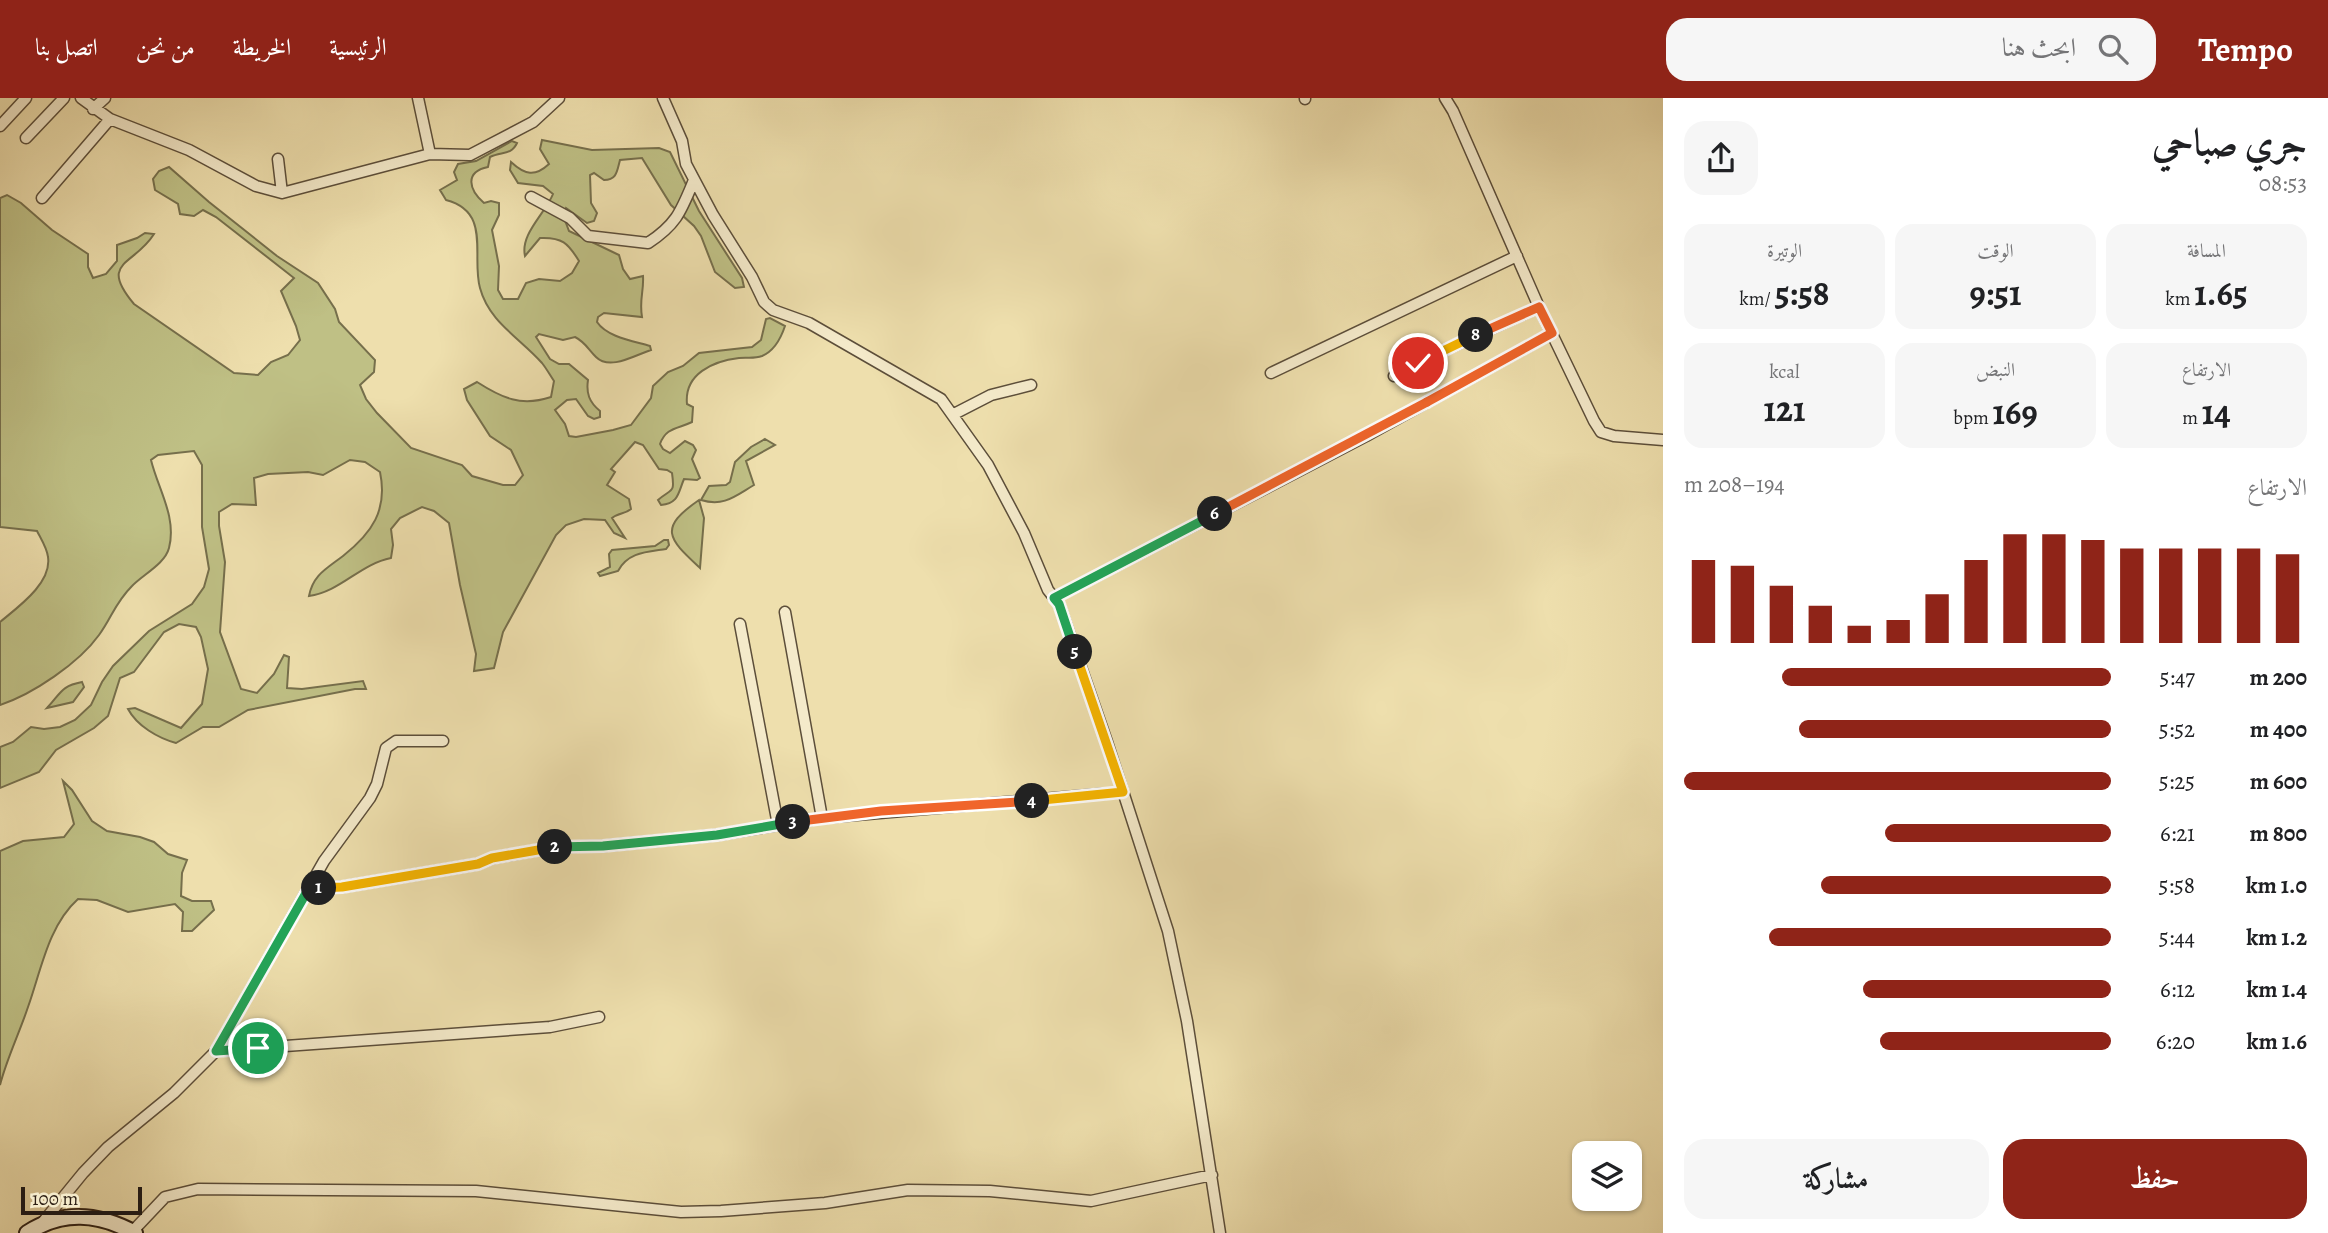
<!DOCTYPE html>
<html lang="ar">
<meta charset="utf-8">
<style>
body{margin:0;font-family:Alegreya,Amiri,serif;background:#f6f6f6;color:#202124;direction:rtl;height:100vh;display:flex;flex-direction:column;font-size:26px;white-space:nowrap}
*{box-sizing:border-box;margin:0}
p{font-size:23px;color:#757577}
.icon{flex:none;width:38px;height:38px;fill:none;stroke:currentColor;stroke-width:2;stroke-linecap:round;stroke-linejoin:round}
.map{position:relative;flex:1;overflow:hidden;direction:ltr}
.panel{display:flex;flex-direction:column;background:#fff;width:665px}
.panel>*{flex:none}
.fabs{position:absolute;left:1572px;top:1043px;display:grid;gap:14px}
.fabs a{display:grid;place-items:center;width:70px;height:70px;border-radius:14px;background:#fff;box-shadow:0 2px 5px #0004;font-size:35px}
.scale{position:absolute;left:21px;bottom:18px;width:121px;box-sizing:border-box;padding-left:7px;border:4px solid #2c1e13;border-top:0;font-size:19px;line-height:24px;white-space:nowrap;color:#2c1e13;-webkit-text-stroke:5px #f4eaca;paint-order:stroke}
.pin{position:absolute;display:grid;place-items:center;width:60px;height:60px;color:#fff;margin:-30px;border:4px solid #fff;border-radius:50%;box-shadow:0 2px 7px #0007}
.km{position:absolute;width:35px;height:35px;margin:-18px;border-radius:50%;background:#222;color:#fff;font-size:19px;line-height:35px;text-align:center}
.round{display:grid;place-items:center;flex:none;width:74px;height:74px;border-radius:21px;background:#f6f6f6}
.head{display:flex;align-items:center;justify-content:space-between;height:119px;padding:0 21px}
h1{font-size:38px;font-weight:700;line-height:52px}
.stats{display:grid;grid-template-columns:repeat(3,1fr);gap:10px;height:119px;padding:7px 21px}
.stats div{display:grid;align-content:center;border-radius:18px;background:#f6f6f6;text-align:center}
.stats b{font-size:35px;font-weight:700}
.stats small{font-size:19px;font-weight:400}
.stats p{font-size:19px}
.chart{height:196px;padding:14px 21px}
.chart p{display:flex;justify-content:space-between}
.chart svg{width:100%;height:126px;margin-top:7px;stroke:#8f2418;stroke-width:6}
.primary-button{display:flex;gap:14px;margin-top:auto;padding:14px 21px}
.primary-button a{flex:1;height:80px;border-radius:21px;background:#8f2418;color:#fff;font-size:28px;font-weight:700;line-height:80px;text-align:center}
.primary-button a+a{background:#f6f6f6;color:#202124}
ul{padding:0 21px;list-style:none;font-size:23px}
li{display:grid;grid-template-columns:112px 84px 1fr;align-items:center;height:52px}
li i{height:18px;border-radius:9px;background:#8f2418}
header{display:flex;align-items:center;gap:42px;box-sizing:border-box;height:98px;padding:0 35px;background:#8f2418;color:#fff}
header strong{font-size:33px}
nav{display:flex;gap:38px;margin-inline-start:auto;font-size:24px}
.search{width:490px;height:63px;background:#f6f6f6;display:flex;align-items:center;gap:18px;box-sizing:border-box;padding:0 24px;border-radius:21px;color:#757577;font-size:26px}
main{display:flex;flex:1;min-height:0}
.map>svg:first-child{display:block}
</style>
<header>
<strong>Tempo</strong>
<div class="search"><svg class="icon" aria-label="search" viewBox="0 0 24 24"><circle cx="10" cy="10" r="6"/><path d="M15 15l6 6"/></svg>ابحث هنا</div>
<nav><a>الرئيسية</a><a>الخريطة</a><a>من نحن</a><a>اتصل بنا</a></nav>
</header>
<main>
<section class="panel">
<div class="head"><div><h1>جري صباحي</h1><p>08:53</p></div><a class="round"><svg class="icon" aria-label="share" viewBox="0 0 24 24"><path d="M12 15V3M7 8l5-5 5 5M5 13v7h14v-7"/></svg></a></div>
<div class="stats">
<div><p>المسافة</p><b>1.65<small> km</small></b></div>
<div><p>الوقت</p><b>9:51</b></div>
<div><p>الوتيرة</p><b>5:58<small> /km</small></b></div>
</div>
<div class="stats">
<div><p>الارتفاع</p><b>14<small> m</small></b></div>
<div><p>النبض</p><b>169<small> bpm</small></b></div>
<div><p>kcal</p><b>121</b></div>
</div>
<div class="chart"><p><span>الارتفاع</span>194–208 m</p>
<svg viewBox="0 0 160 44" preserveAspectRatio="none"><path d="M5 44V15M15 44V17M25 44V24M35 44V31M45 44V38M55 44V36M65 44V27M75 44V15M85 44V6M95 44V6M105 44V8M115 44V11M125 44V11M135 44V11M145 44V11M155 44V13"/></svg>
</div>
<ul>
<li><b>200 m</b>5:47<i style="width:77%"></i></li>
<li><b>400 m</b>5:52<i style="width:73%"></i></li>
<li><b>600 m</b>5:25<i style="width:100%"></i></li>
<li><b>800 m</b>6:21<i style="width:53%"></i></li>
<li><b>1.0 km</b>5:58<i style="width:68%"></i></li>
<li><b>1.2 km</b>5:44<i style="width:80%"></i></li>
<li><b>1.4 km</b>6:12<i style="width:58%"></i></li>
<li><b>1.6 km</b>6:20<i style="width:54%"></i></li>
</ul>
<div class="primary-button"><a>حفظ</a><a>مشاركة</a></div>
</section>
<div class="map">
<svg width="1663" height="1135" viewBox="0 0 1663 1135">
<rect width="100%" height="100%" fill="#eedfad"/>
<filter id="stains"><feTurbulence type="fractalNoise" baseFrequency=".00286" numOctaves="4"/><feColorMatrix values="0 0 0 0 .2 0 0 0 0 .09 0 0 0 0 .02 0 0 0 .5 -.17"/></filter>
<radialGradient id="worn" r=".72"><stop offset=".6" stop-color="#630" stop-opacity="0"/><stop offset="1" stop-color="#630" stop-opacity=".3"/></radialGradient>
<path fill="#bfc085" stroke="#766f4c" stroke-width="2" d="M542,42L592,52L659,50L670,54L699,113L742,180L744,189L735,190L715,174L701,138L694,128L671,107L642,60L620,62C617,73 617,82 604,82L594,75L590,77L591,105L597,115L594,123L587,125L566,110L563,117L569,133L619,157L623,171L630,181L643,178C644,194 639,201 642,219L604,215L598,219L597,224C607,239 633,243 650,248L651,252C635,257 610,273 596,259C588,251 585,244 575,239L563,242L539,236L536,239L550,261L559,266H569L588,282C586,295 589,304 600,313V319L594,321L588,318L576,301L567,302L555,312L565,326L569,338L576,339L613,332L631,327L651,300L653,288L668,274L683,268L699,255L752,249L761,242L766,221L770,220L785,228C781,240 774,253 762,258C754,261 747,259 739,260C713,263 684,276 687,306L693,309L692,324C678,331 666,329 660,346L663,351L670,355L685,343L693,347L696,352L692,361L700,380L697,382L684,381C678,395 679,405 661,407L658,402C672,390 675,396 672,375L667,372L659,371L643,347L635,344L611,371L615,374L607,387L629,401L631,411C625,416 618,415 612,420L625,440L614,435L605,422L584,421L566,427L556,437L503,534L494,570L474,573L476,556L460,487L449,425L434,413L422,409L400,420L391,431L393,447L391,460C360,466 340,494 309,498C313,477 326,471 343,458C372,435 388,412 380,374L365,364L350,362L323,377L308,374L268,376L254,380L256,407L232,406L219,414V428L225,464L220,534L241,591L257,595L274,576L284,557L289,559L287,590L302,591L363,583L366,591H355L248,612L219,629H203L176,645C158,640 137,628 128,611L135,610L181,630L202,606L208,571L201,539L196,529L179,526L164,534L134,574L120,580L108,618L94,630L56,652L39,674L0,690V649L13,644L31,629L44,631L60,629L75,622L91,607L102,584L113,568L149,533L192,506L204,489L209,471L202,429V367L194,353L158,357L151,362C158,391 177,419 169,450C165,466 142,477 132,488C115,505 112,519 99,537C79,565 33,596 0,607V524C18,509 52,485 48,459C47,450 41,441 37,433L0,429V100L7,97L21,105L52,132L88,156V169L93,180L106,176L117,163V147L137,140L145,135L154,136C134,168 98,163 134,206L234,275L258,277L271,264L288,257L300,242L296,228L281,193L294,180L216,119L203,112L194,118L180,116L178,106L155,92L153,81L159,73L169,69L209,104L277,158L318,185L335,211L339,224L375,262L374,274L360,287L366,301L377,315L411,350L462,367L472,378L503,387H515L523,377L511,352L490,338L467,302L464,291L477,284C502,300 521,309 551,299L554,283C550,277 546,270 542,265C520,240 489,224 480,190C471,158 492,114 446,102L440,92L457,82L454,74L458,66L476,63L512,43L517,45C511,58 501,53 490,59L488,69C464,74 469,92 484,105L491,103L499,105V117L492,132L499,168L498,192L503,201H518L526,185L539,181L560,183L572,175L579,163C568,145 562,139 540,140L525,158C520,136 545,116 553,96L543,88L518,85L510,72L511,64C525,77 535,79 549,66L540,51Z
M765,341L775,347L746,363L754,387C735,398 724,409 701,402L709,388L726,387L730,384L735,364L751,349Z
M699,402L704,420L700,470C669,441 657,431 699,402Z
M664,442H668L669,447L666,451C647,454 628,454 618,473L600,478L598,475L610,469L609,456L612,452L655,448Z
M82,584L84,589L73,604L47,610C61,595 61,588 82,584Z
M63,683L72,692L92,723L107,733L140,739L154,744L168,756L187,762L182,775L181,798L192,803H211L214,812L192,833H182L183,814L175,806L128,814L97,802L78,801C48,828 41,873 28,909C19,936 7,960 0,987V753L23,743L64,739L74,726Z"/>
<g fill="none" stroke-linecap="round" stroke-linejoin="round">
<g stroke="#5c4e3a" stroke-width="13">
<path id="street" d="M81,0L110,21L189,52L256,88L282,95L430,56L470,57L533,24L559,0
M418,0L430,56
M663,0L682,43L686,66L713,117L752,179L764,204L773,212L809,225L941,301L988,367L1024,435L1048,492L1059,506L1107,644L1168,833L1187,923L1220,1135
M1305,0V1
M1445,0L1453,13L1539,209L1594,323L1601,334L1614,338L1663,342
M93,11L105,0
M0,28L26,0
M26,40L64,0
M278,61L282,95
M531,99L570,120L588,138L648,145C677,126 681,113 694,82
M42,100L110,21
M1271,275L1517,158
M1394,278L1438,255L1539,209
M954,316L991,297L1031,287
M1054,500L1366,338L1552,235
M785,514L822,720
M740,526L778,727
M309,790L342,789L478,766L493,760L554,749L603,748L717,737L822,720L1123,694
M216,953L550,929L599,919
M43,1124L83,1075L108,1049L174,995L216,953L324,763L370,700L377,686L386,650L396,643H443
M131,1135L165,1099L198,1091L476,1093L681,1114L721,1113L825,1105L908,1092L990,1093L1091,1103L1212,1077"/>
</g>
<g stroke="#2c1e13" stroke-width="18">
<path id="secondary" d="M27,1135C63,1112 98,1115 135,1135"/>
</g>
<use href="#street" stroke="#f4eaca" stroke-width="10"/>
<use href="#secondary" stroke="#f4eaca" stroke-width="14"/>
</g>
<g fill="none" stroke-linecap="round" stroke-linejoin="round">
<g stroke="#fff" stroke-width="14">
<path id="split-1" d="M258,950L216,953L309,790H319"/>
</g>
<g stroke="#fff" stroke-width="14">
<path id="split-2" d="M319,790L342,789L478,766L492,760L555,749"/>
</g>
<g stroke="#fff" stroke-width="14">
<path id="split-3" d="M555,749L603,748L717,737L793,724"/>
</g>
<g stroke="#fff" stroke-width="14">
<path id="split-4" d="M793,724L881,713L1032,703"/>
</g>
<g stroke="#fff" stroke-width="14">
<path id="split-5" d="M1032,703L1123,694L1075,554"/>
</g>
<g stroke="#fff" stroke-width="14">
<path id="split-6" d="M1075,554L1059,506L1054,500L1215,416"/>
</g>
<g stroke="#fff" stroke-width="14">
<path id="split-7" d="M1215,416L1427,304"/>
</g>
<g stroke="#fff" stroke-width="14">
<path id="split-8" d="M1427,304L1552,235L1539,209L1476,237"/>
</g>
<g stroke="#fff" stroke-width="14">
<path id="split-9" d="M1418,265L1476,237"/>
</g>
<use href="#split-1" stroke="#22a559" stroke-width="9"/>
<use href="#split-2" stroke="#f5b400" stroke-width="9"/>
<use href="#split-3" stroke="#22a559" stroke-width="9"/>
<use href="#split-4" stroke="#f0652b" stroke-width="9"/>
<use href="#split-5" stroke="#f5b400" stroke-width="9"/>
<use href="#split-6" stroke="#22a559" stroke-width="9"/>
<use href="#split-7" stroke="#f0652b" stroke-width="9"/>
<use href="#split-8" stroke="#f0652b" stroke-width="9"/>
<use href="#split-9" stroke="#f5b400" stroke-width="9"/>
</g>
<rect width="100%" height="100%" filter="url(#stains)"/>
<rect width="100%" height="100%" fill="url(#worn)"/>
</svg>
<div class="fabs">
<a><svg class="icon" aria-label="layers" viewBox="0 0 24 24"><path d="M12 4l9 5-9 5-9-5zM3 14l9 5 9-5"/></svg></a>
</div>
<div class="scale">100 m</div>
<div class="pin" style="left:258px;top:950px;background:#1e9e55"><svg class="icon" aria-label="arrive" viewBox="0 0 24 24"><path d="M6 21V4h12l-3 4 3 4H6"/></svg></div>
<div class="pin" style="left:1418px;top:265px;background:#d93025"><svg class="icon" aria-label="check" viewBox="0 0 24 24"><path d="M5 12l5 5 9-10"/></svg></div>
<b class="km" style="left:319px;top:790px">1</b>
<b class="km" style="left:555px;top:749px">2</b>
<b class="km" style="left:793px;top:724px">3</b>
<b class="km" style="left:1032px;top:703px">4</b>
<b class="km" style="left:1075px;top:554px">5</b>
<b class="km" style="left:1215px;top:416px">6</b>
<b class="km" style="left:1476px;top:237px">8</b>
</div>
</main>
